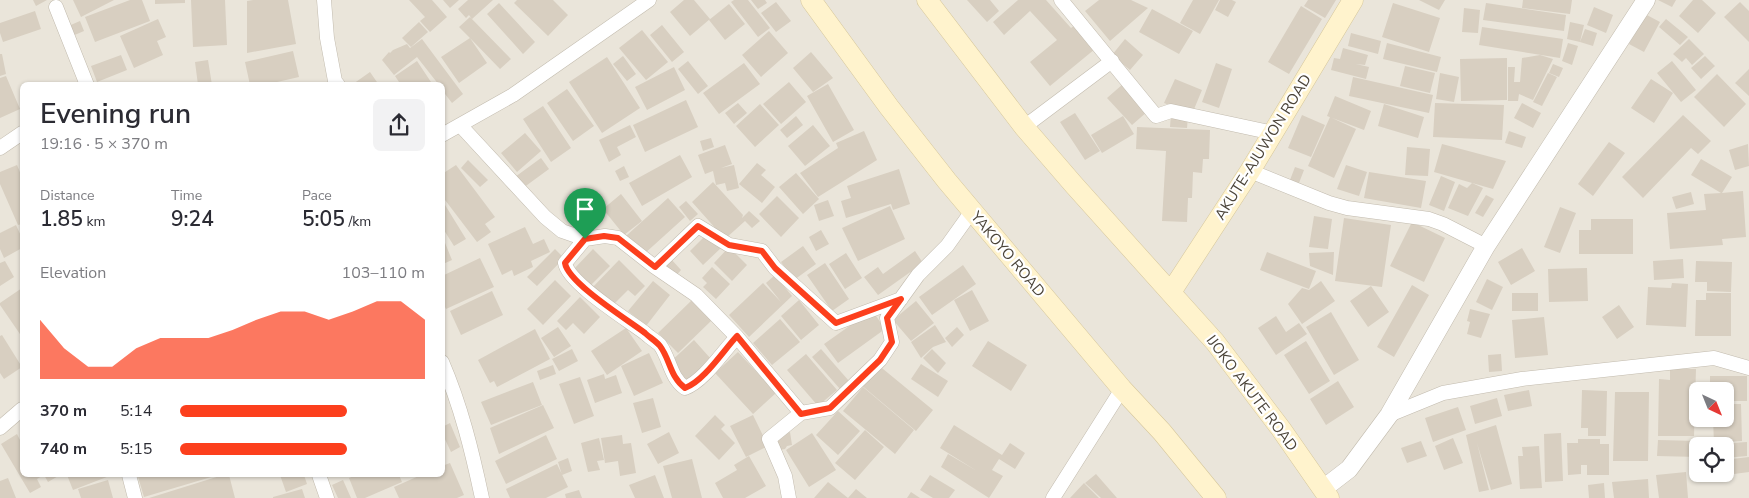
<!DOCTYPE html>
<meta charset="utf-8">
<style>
body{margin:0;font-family:"Nunito Sans",sans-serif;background:#f2f2f3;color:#2b2b33;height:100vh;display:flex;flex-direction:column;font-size:19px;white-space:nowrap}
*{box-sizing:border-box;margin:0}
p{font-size:16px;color:#7c7c81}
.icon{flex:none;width:28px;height:28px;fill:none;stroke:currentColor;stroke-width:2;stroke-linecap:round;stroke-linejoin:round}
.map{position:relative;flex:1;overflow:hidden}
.sheet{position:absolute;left:20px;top:82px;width:425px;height:395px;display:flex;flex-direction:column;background:#fff;border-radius:8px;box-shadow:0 1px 4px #0004}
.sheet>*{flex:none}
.needle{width:32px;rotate:137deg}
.buttons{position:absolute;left:1689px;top:382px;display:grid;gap:10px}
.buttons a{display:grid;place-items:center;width:45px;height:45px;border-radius:8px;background:#fff;box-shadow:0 1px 4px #0004;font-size:25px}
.pin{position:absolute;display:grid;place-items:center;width:42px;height:42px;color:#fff;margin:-51px -21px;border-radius:50% 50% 50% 0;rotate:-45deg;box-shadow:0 0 5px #0007}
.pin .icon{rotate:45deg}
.round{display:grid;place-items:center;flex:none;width:52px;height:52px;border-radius:8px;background:#f2f2f3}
.overview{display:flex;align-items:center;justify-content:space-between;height:85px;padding:0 20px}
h1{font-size:28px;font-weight:600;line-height:38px}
.figures{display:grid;grid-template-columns:repeat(3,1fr);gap:8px;height:85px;padding:5px 20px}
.figures div{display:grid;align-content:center}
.figures b{font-size:21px;font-weight:600}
.figures small{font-size:14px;font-weight:400}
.figures p{font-size:14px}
.chart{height:140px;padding:10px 20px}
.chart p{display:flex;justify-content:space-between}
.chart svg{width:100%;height:90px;margin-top:5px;fill:#fc3f1d;opacity:.7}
ul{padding:0 20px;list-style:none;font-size:16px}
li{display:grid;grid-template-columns:80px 60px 1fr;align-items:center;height:38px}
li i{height:12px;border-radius:6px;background:#fc3f1d}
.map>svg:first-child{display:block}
</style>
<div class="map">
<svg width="1749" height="498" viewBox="0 0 1749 498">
<rect width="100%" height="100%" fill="#f6f3ec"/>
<path fill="#eae5da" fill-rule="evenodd" d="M0,0H1749V498H0ZM22,85H442V475H22ZM1698,391H1725V419H1698ZM1698,446H1725V474H1698Z"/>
<path fill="#d8cfc1" d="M33,0H47L36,6Z
M73,0H114L81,17Z
M130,0H142L150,21L95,42L85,17Z
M155,0H185V3L155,4Z
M191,0H225L227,45L193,47Z
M253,0H288L296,44L247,53V1Z
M409,0H432L447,17L430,32L420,21L425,17Z
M443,0H459L450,8Z
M468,0H493L472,19L469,15L466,18L458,9Z
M517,0H553L568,15L548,36L514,3Z
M684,0H694L710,19L690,36L670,12Z
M734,0H748L770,28L758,37L731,2Z
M751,0H765L767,3L758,9Z
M967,0H990L999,11L987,22Z
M1018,0H1046L1071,28L1075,25L1095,49L1050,86L1030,62L1057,40L1030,11L1004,35L993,22Z
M1099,0H1131L1148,8L1110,41L1085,11Z
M1193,0H1219L1200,34L1180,23Z
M1220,0H1232L1236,2L1228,17L1215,10Z
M1308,0H1336L1325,18L1304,6Z
M1419,0H1445L1439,10Z
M1523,0H1572L1570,14L1522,8Z
M1658,0H1676L1672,7Z
M1693,0H1702L1716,13L1698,33L1679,16Z
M776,2L791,21L776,32L761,13Z
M1740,2L1749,11V42L1724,17Z
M499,3L535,42L523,54L487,14Z
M1393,3L1440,18L1429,52L1382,37Z
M1486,3L1566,15L1564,31L1483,20Z
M729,4L745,24L725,40L709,20Z
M1301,6L1322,19L1289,74L1268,62Z
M1594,7L1613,15L1606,33L1587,25Z
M1464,8L1480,10L1478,33L1462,32Z
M1152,9L1193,31L1179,54L1139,32Z
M35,11L41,29L3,42L0,33V23Z
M1645,14L1660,22L1644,52L1629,44Z
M470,17L511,59L500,69L470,38L487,63L459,83L441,57L470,38L459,27Z
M158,19L166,37L157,41L163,55L134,68L120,36Z
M1666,19L1688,37L1680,45L1659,27Z
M80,21L84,31L70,37L66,27Z
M419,22L428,32L411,47L402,38Z
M1570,22L1584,25L1580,42L1567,39Z
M662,25L684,52L672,62L650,35Z
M1482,27L1563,39L1560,58L1479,45Z
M1585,29L1597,33L1593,46L1580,42Z
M642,30L668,62L646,80L619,48Z
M769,31L788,53L761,77L742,55Z
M1351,33L1381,41L1378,54L1348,46Z
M422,39L463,94L452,103L442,90V85H439L417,57L394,75L382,60L389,52L390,53L393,50L407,44L410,48Z
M1125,39L1143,55L1130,70L1112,55Z
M1689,39L1704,54L1692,65L1686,58L1682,62L1673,54Z
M1387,43L1441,57L1437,72L1383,59Z
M1568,43L1578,46L1572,65L1562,61Z
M1343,48L1368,55L1365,65L1356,64L1369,67L1366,79L1331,70L1334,58L1340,59Z
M293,51L299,77L264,85H250L245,62Z
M811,52L833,78L813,92L793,68Z
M0,54H2L6,74L0,76Z
M121,55L127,70L97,82L91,66Z
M1540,55L1553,59L1533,100L1519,94L1518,101H1508V67H1515L1514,82H1520L1522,58Z
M623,56L636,74L627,81L613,64Z
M1705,56L1715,66L1701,79L1691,68Z
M607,57L640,108L602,133L569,82Z
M1507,58V100L1461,101L1460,59Z
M208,60L212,85H198L195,62Z
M417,61L433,85H401L395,76Z
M688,61L708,86L698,94L678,69Z
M1672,61L1696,90L1681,102L1657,73Z
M744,63L760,84L719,114L703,93Z
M1216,63L1232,69L1219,108L1202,102Z
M1553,64L1563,68L1559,77L1549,73Z
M1405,66L1435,73L1430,93L1400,86Z
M674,67L685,90L647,110L635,87Z
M1749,69V96L1735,83Z
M370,72L379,85H354L353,84Z
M1440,73L1459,77L1454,102L1436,99Z
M1548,73L1557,77L1542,106L1533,102Z
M1717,74L1746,104L1724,127L1694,97Z
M6,76L20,109L0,118V78Z
M1353,77L1433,95L1429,113L1349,96Z
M1175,79L1202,90L1192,114L1164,103Z
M1651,79L1673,93L1654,123L1631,108Z
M789,82L806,102L781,124L763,104Z
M828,84L854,130L833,142L807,96Z
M1123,84L1148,111L1132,125L1107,98Z
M567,89L594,126L573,141L547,103Z
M1335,96L1371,111L1364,130L1327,116Z
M686,100L698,127L645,152L633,125Z
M738,103L747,113L734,124L725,113Z
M1435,103L1504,105L1502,140L1433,137Z
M1522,103L1541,113L1533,128L1514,118Z
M760,104L779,125L755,147L736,126Z
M1384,104L1424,117L1418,138L1378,126Z
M543,106L571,148L551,162L523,119Z
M1075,113L1100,151L1085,160L1060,122Z
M1171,114L1188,116L1187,128L1170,127Z
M1302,115L1325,125L1311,157L1288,148Z
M1683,115L1711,141L1698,154L1691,148L1643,198L1622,177Z
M796,116L803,125L787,138L780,130Z
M1123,116L1134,134L1102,153L1091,135Z
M1330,117L1356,129L1334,178L1308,166Z
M630,125L636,137L617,147L621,155L609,162L599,140Z
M813,125L830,146L805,166L788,146Z
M1137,127L1210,130L1209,159H1203L1202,173L1193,172L1192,198H1188L1187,222L1162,221L1166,151L1136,149Z
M864,131L877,160L818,197L800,173L838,148L836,143Z
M1509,131L1526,137L1522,148L1505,143Z
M525,133L541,151L517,172L501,153Z
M711,138L714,147L703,151L700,141Z
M1609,142L1625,153L1593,196L1578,184Z
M1442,144L1506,161L1493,189L1434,172Z
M1748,144L1749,166L1735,170L1729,150Z
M725,145L732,164L721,168L734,165L739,188L727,191L725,183L716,185L713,171L705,174L698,155Z
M1407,147L1430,149L1428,176L1405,175Z
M680,155L692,177L642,206L629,183Z
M541,158L549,169L523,188L515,177Z
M1701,159L1732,177L1722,193L1743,191L1746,237L1722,239L1723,245L1670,249L1667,213L1706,210L1704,194L1721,193L1691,175Z
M468,160L488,180L480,187L461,168Z
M757,163L766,170L761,175L775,187L762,203L739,184Z
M17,165L22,177V224L18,225L0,184V172Z
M456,165L495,217L485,224L491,232L477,242L442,196V174Z
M1346,165L1367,172L1359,196L1337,189Z
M624,166L629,177L620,181L615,171Z
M1295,167L1304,170L1299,183L1290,180Z
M899,169L910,204L893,210L891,204L846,218L841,201L851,198L847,186Z
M1369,172L1426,181L1421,208L1364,198Z
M796,173L819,199L803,214L779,187Z
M1441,176L1455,182L1444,211L1429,205Z
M713,182L743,215L742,218L749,211L760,221L752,228L745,221L725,239L692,202Z
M1472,183L1483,188L1468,216L1448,208L1459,184L1467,188Z
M1691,192L1694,204L1676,209L1672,197Z
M621,194L642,221L624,235L603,209Z
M1486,195L1494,199L1483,217L1475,213Z
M777,196L799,218L781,237L759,214Z
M668,198L685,217L643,255L626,236Z
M442,200L466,239L454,246L442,227Z
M828,200L834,216L819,221L814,205Z
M686,201L698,214L690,221L679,207Z
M890,206L905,239L858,261L842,228Z
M1560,207L1576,213L1560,253L1544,247Z
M1314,216L1332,219L1328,249L1309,247Z
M1344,218L1391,225L1382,287L1335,281Z
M1591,219H1633V254H1579V230H1591Z
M1412,222L1445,238L1424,282L1390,266Z
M16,225L22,238V248L4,258L0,249V233Z
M525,227L533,244L544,239L550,252L531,261L533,267L514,276L512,270L502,275L488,244Z
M821,230L829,244L816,251L809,237Z
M708,233L722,247L703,265L690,251Z
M443,238L452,260L443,264Z
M803,246L816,264L794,280L781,262Z
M729,247L747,265L732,281L714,263Z
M1522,248L1535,271L1511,285L1498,262Z
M555,249L564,258L537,286L527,277Z
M593,249L610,266L590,286L573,270Z
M915,251L923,263L878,295L864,277L878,267L883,274Z
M1267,252L1316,271L1309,289L1260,270Z
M1334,252L1333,275L1310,266L1309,253Z
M846,253L862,278L845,289L829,264Z
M480,258L494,287L446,309L442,301V276Z
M671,259L681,270L675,277L664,267Z
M1683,259L1684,278L1654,280L1653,261Z
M619,260L645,286L635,296L628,290L610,308L591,289Z
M5,261L14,277L0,286V263Z
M1696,261L1732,262L1731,292L1707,291V282H1695Z
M825,263L849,299L832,311L807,275Z
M963,265L976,284L932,315L919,297Z
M712,267L730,284L716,299L703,287L707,283L702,278Z
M1587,268L1588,301L1549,302L1548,269Z
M775,275L792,296L749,337L729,315L763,283L781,302L766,283Z
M1487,279L1503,287L1492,310L1476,302Z
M555,280L571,296L543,325L527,309Z
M653,281L670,295L646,326L628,311Z
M1321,281L1335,301L1302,324L1288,304L1302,288L1309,290Z
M1672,283L1688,284L1686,327L1646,325L1648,287L1671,288Z
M1412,285L1429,295L1394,357L1377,347Z
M1371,286L1389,312L1368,327L1350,301Z
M22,288V337L0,305V303Z
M972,290L989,321L970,331L954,300Z
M492,291L503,315L461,335L450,311Z
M1512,293H1538V311H1512Z
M1706,293H1731V336H1695L1696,300H1706Z
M580,297L600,317L584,334L573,323L566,330L557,321Z
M692,300L712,320L678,353L658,333Z
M799,300L819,325L801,340L781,316Z
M916,301L934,323L911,341L893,320Z
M1619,305L1634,327L1617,339L1602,317Z
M1470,309L1490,314L1481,338L1467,334L1470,322L1467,321Z
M872,310L885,329L838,363L824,344Z
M1331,312L1359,360L1334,375L1306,327Z
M1276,316L1286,332L1299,323L1307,334L1276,355L1258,328Z
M1544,317L1548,355L1515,358L1512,320Z
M780,319L800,342L772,365L753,343Z
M935,325L946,342L933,347L921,358L911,342Z
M558,327L571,346L554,357L541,338Z
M957,327L964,335L952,347L945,338Z
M626,328L642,351L607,375L591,351Z
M535,329L550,359L497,387L494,381L490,383L478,360Z
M2,335L22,367L4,379L0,373V336Z
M694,340L711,359L687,382L669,363Z
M988,341L1027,365L1011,391L972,366Z
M1306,341L1330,381L1309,394L1284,355Z
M572,349L578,361L559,371L552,359Z
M821,349L849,381L840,389L812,357Z
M932,349L946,363L938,373L923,358Z
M738,352L776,393L753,414L715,373Z
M649,353L663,383L634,396L621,366Z
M806,354L837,390L818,406L787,370Z
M1501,354L1502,371L1489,372L1488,355Z
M877,364L933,410L916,431L860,384Z
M921,364L948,381L938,397L911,379Z
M553,365L556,374L540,380L537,371Z
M1670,369H1696L1694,436H1658L1659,379L1670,380Z
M604,374L605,379L616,375L622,393L595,403L587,380Z
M1710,376H1747V401H1725V391H1710Z
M580,377L594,416L574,424L559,384Z
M1338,381L1354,407L1326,425L1310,399Z
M533,382L542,405L491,425L481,402Z
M863,387L914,430L895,454L843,411Z
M1529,390L1532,406L1508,411L1504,395Z
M1582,390L1607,391L1606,436H1588V428H1581Z
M1615,392H1649L1648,461H1613Z
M653,398L661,427L642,433L633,403Z
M1497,398L1502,416L1475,424L1470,406Z
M1725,404H1741L1742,441L1714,443L1713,419H1725Z
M543,405L554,428L499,454L490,428Z
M1458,407L1466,430L1433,442L1425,418Z
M838,411L860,431L838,455L816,435Z
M715,415L725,425L721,429L735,443L719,460L695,436Z
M753,415L768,446L746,457L730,426Z
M450,423L460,447L451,452L442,433V427Z
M954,425L1002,455L1010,443L1025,453L1015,469L999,459L992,470L1003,476L989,498L941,467L948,454L977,471L940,448Z
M1496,425L1512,484L1491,490L1477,443L1489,490L1479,492L1466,435Z
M865,430L884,447L855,480L835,463Z
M669,432L679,453L658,464L647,444Z
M790,432L792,445L787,446L785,449L779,450L776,435Z
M812,433L836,470L809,487L786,450Z
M1561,433L1563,481L1545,482L1544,434Z
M17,434L22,444V475H41L42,476L37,479L41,487L30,493L1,444Z
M546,435L557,459L506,484L495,461Z
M622,435L623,444L631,443L636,473L620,476L618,461L605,463L601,438Z
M599,438L604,460L597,461L600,470L588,472L581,443Z
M1453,438L1463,463L1444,470L1435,446Z
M1578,439H1600V444H1609V475H1587V465H1581V474L1568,475L1567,443H1578Z
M1658,440L1698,441V457L1657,456Z
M1421,441L1427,456L1407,463L1401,448Z
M1747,442V456L1725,458V446H1716V444Z
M1539,446L1542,488L1520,489L1518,456H1523L1522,447Z
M749,456L766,486L745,498H723L715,483L737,470L734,465Z
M1749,457V472L1734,474L1732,459Z
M568,458L572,471L562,475L558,462Z
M692,459L702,498H672L663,466Z
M450,463L464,495L457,498H399L394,487L421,475H442V466Z
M557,464L568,487L546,498H510L506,489Z
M1686,472L1688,498H1659L1656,475Z
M1096,474L1117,498H1101L1085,483Z
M44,475H60L48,482Z
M67,475H112L73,490Z
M143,475H218L144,497L138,477Z
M223,475H229L235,498H149Z
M280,475H304L307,484L286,492Z
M356,475H399L402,482L365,498H357L349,478Z
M655,475L664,498H635L629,485Z
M930,475L955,490L949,498H933L920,490Z
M8,478L16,498H0V481Z
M1648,479L1649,498H1614L1612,482Z
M108,480L113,498H81L78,489Z
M343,480L351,498H338L332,485Z
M828,482L848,498H814Z
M1084,483L1099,498H1070Z
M1604,483L1605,498H1589L1588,485Z
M302,489L305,498H273V497Z
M856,489L867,498H848Z
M579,490L582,498H566L565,494Z
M911,492L920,498H907Z"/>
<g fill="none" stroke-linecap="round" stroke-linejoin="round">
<g stroke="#c2bbae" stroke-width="15">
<path id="minor" d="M324,0L327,38L335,81L338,85
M1061,0L1156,116L1171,111L1273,133
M56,7L87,85
M460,125L545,217L562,231L585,239L605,236L618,238L655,267L696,295L737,337L801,413
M1024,127L1112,61
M442,135L513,95L649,0
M0,148L22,133
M1250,171L1329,203L1347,208L1429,219L1443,224L1486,246
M585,239L565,263C568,283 628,320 645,333C649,337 656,341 660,345C670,359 670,377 685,388C704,381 723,351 737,337
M655,267L698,226L729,245L762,251L775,268L836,323L901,299
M442,362C461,406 472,451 482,498
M1389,415L1443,393L1522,379L1714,358L1749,368
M0,428L22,409
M129,475L135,498
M319,475L327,498
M789,498L785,476L769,439L801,413L830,408L880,360L892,342L887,318L918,275L947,246L972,211
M1053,498L1122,389"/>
</g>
<g stroke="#c2bbae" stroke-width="19">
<path id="tertiary" d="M1323,489L1349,469L1389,415L1486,246L1646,0"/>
</g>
<g stroke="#d6c79b" stroke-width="21">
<path id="secondary" d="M811,0L889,107L947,181L1122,389L1162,432L1216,498
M927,0L1024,127L1074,185L1215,342L1281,429L1329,498
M1171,292L1250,171L1353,0"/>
</g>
<use href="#minor" stroke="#fff" stroke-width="14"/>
<use href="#tertiary" stroke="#fff" stroke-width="18"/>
<use href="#secondary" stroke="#fff3cd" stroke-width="20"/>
</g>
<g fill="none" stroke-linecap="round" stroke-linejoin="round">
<g stroke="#fff" stroke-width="10">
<path id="route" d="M698,226L729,245L762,251L775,268L836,323L901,299L887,318L892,342L880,360L830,408L801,414L737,336C723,351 704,381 685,388C670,377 670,359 660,346C656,341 649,337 645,333C628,320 568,283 565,263L585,239L604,236L618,238L655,267Z"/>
</g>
<use href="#route" stroke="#fc3f1d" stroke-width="6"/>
</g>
<g text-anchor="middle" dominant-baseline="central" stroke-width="4.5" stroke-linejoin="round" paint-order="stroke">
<g font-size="15" fill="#4b4439" stroke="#fff">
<text transform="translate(1263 147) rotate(-58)">AKUTE-AJUWON ROAD</text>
<text transform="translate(1008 254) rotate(50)">YAKOYO ROAD</text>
<text transform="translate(1252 393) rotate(53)">IJOKO AKUTE ROAD</text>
</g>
</g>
</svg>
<div class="buttons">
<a><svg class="needle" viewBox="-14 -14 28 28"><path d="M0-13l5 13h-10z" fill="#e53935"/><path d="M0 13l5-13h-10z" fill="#7c7c81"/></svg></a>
<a><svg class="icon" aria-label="locate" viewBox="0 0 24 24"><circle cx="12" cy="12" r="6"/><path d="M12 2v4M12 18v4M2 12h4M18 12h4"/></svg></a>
</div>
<div class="pin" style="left:585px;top:239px;background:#1e9e55"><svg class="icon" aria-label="arrive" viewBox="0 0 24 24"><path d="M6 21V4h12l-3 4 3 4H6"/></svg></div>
<section class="sheet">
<div class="overview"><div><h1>Evening run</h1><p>19:16 · 5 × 370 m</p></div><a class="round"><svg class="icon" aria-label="share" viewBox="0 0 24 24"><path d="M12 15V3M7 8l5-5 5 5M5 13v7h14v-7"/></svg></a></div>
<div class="figures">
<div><p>Distance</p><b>1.85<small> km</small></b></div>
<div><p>Time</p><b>9:24</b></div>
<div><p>Pace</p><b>5:05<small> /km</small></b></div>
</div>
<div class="chart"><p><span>Elevation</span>103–110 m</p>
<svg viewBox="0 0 160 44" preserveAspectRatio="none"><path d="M0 44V15L10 29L20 38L30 38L40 29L50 24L60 24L70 24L80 20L90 15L100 11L110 11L120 15L130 11L140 6L150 6L160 15V44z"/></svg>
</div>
<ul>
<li><b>370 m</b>5:14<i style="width:68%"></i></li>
<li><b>740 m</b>5:15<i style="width:68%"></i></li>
</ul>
</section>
</div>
